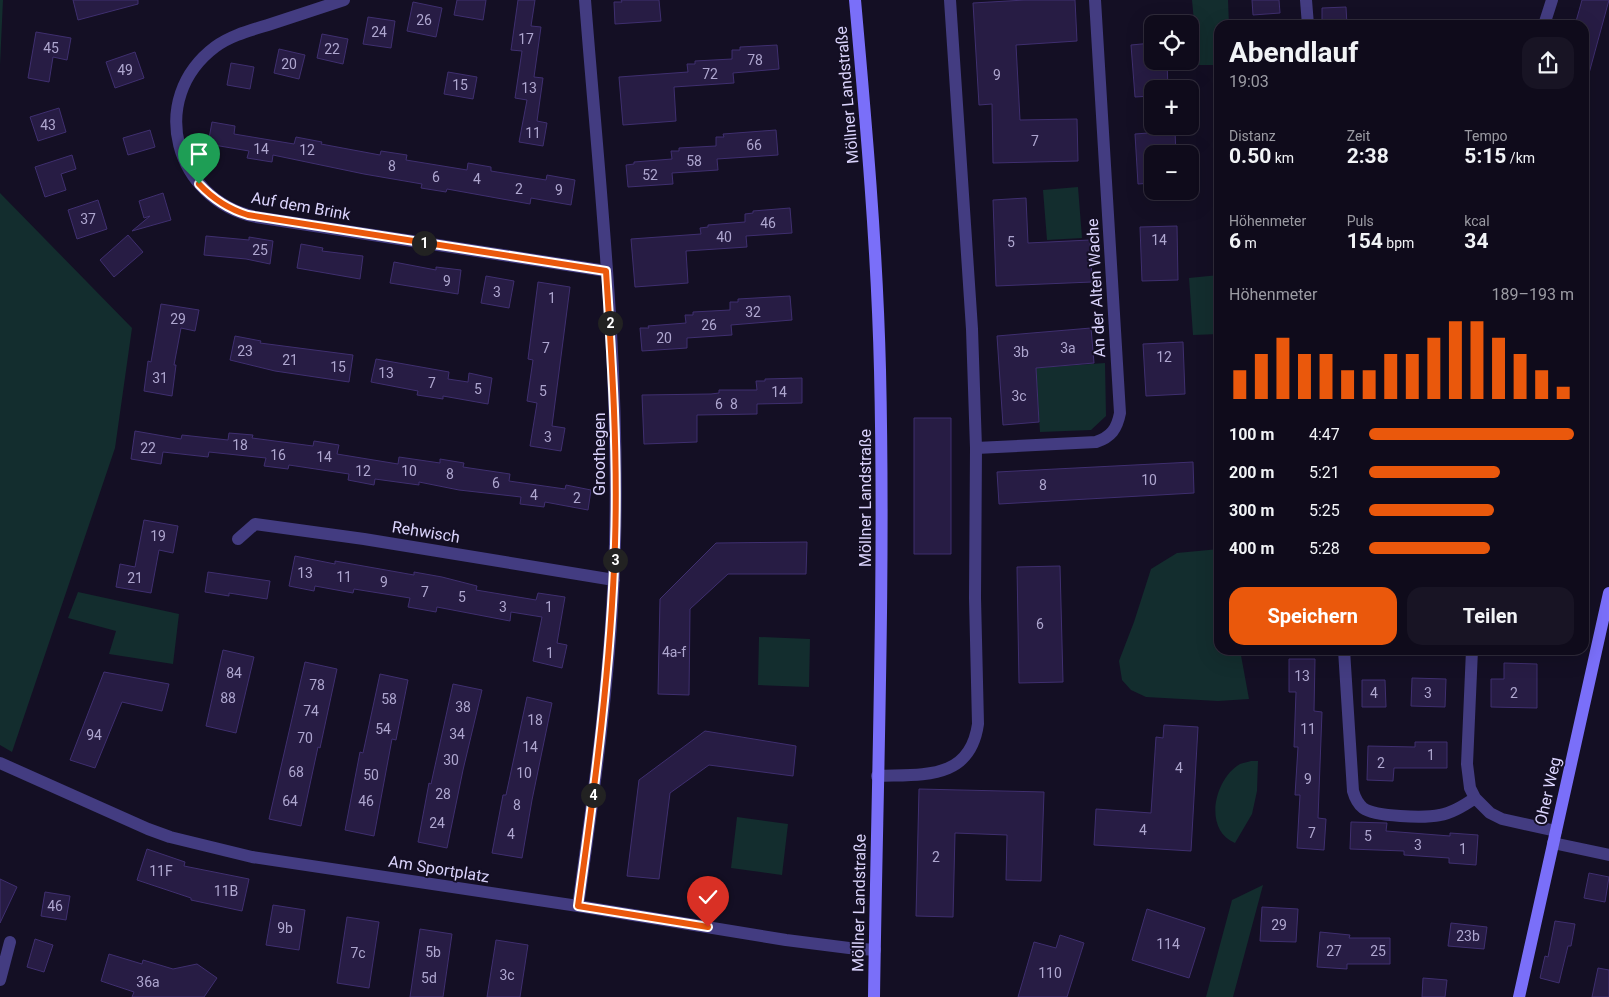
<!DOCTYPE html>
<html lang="de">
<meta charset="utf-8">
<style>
body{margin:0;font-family:Roboto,sans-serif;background:#181424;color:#f1f3f6;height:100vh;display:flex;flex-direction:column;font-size:19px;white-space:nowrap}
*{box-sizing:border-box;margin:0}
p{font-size:16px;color:#9b9ba3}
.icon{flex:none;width:28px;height:28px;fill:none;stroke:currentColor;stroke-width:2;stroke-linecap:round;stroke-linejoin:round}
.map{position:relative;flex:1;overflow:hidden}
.drawer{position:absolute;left:1214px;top:20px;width:375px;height:635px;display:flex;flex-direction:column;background:#0f0b1b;border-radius:15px;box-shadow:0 5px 20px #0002,0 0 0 1px #2f2b3a}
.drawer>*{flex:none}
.buttons{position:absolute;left:1144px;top:15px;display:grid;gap:10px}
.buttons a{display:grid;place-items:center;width:55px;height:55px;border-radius:10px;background:#0f0b1b;box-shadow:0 5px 20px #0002,0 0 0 1px #2f2b3a;font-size:25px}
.pin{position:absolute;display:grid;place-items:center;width:42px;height:42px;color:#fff;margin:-51px -21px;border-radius:50% 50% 50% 0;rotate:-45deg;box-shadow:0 0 5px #0007}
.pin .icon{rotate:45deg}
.km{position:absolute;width:25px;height:25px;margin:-12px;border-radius:50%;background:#222;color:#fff;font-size:14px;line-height:25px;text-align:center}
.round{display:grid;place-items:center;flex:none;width:52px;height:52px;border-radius:15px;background:#181424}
.overview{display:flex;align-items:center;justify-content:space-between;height:85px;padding:0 15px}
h1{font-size:28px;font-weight:700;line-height:38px}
.metrics{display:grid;grid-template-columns:repeat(3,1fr);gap:8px;height:85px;padding:5px 15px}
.metrics div{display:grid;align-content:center}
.metrics b{font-size:21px;font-weight:700}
.metrics small{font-size:14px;font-weight:400}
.metrics p{font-size:14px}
.chart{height:140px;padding:10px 15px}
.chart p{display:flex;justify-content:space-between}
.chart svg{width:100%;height:90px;margin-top:5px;stroke:#ea580c;stroke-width:6}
.action{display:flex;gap:10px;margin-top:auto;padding:10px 15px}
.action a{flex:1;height:58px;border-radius:15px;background:#ea580c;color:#fff;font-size:20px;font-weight:700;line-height:58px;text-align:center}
.action a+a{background:#181424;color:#f1f3f6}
ul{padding:0 15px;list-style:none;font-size:16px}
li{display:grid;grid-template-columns:80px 60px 1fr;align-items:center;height:38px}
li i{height:12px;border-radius:6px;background:#ea580c}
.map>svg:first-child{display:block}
</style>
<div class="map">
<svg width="1609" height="997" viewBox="0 0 1609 997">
<rect width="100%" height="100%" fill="#140f24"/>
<path fill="#132d2e" d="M0,0H3L0,65Z
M1192,0H1228L1229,25H1219V65H1198Z
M1078,187L1082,238L1047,240L1043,190Z
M0,193L132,328L115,448L12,752L0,745Z
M1219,275V334L1193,335L1189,278Z
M1105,363L1106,416L1091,430L1040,432L1036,368Z
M1219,549V650H1240L1249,699L1218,701L1146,697L1131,690L1122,680L1119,661L1134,622L1151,569L1177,553Z
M78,592L179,614L173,664L109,654L116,631L68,618Z
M759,637L810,639L809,687L758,685Z
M1251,761H1258L1257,791L1252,814L1235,843C1203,830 1214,779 1240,764C1243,763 1248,762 1251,761Z
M737,817L788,824L782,875L731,868Z
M1263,885L1233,997H1206L1232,900Z"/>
<path fill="#271c44" stroke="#3f2f6f" d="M73,0H138V4L78,20Z
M457,0H486L483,20L454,15Z
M518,0H535L531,26L541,27L534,77L543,78L537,121L547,123L543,146L519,142L527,100L515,98L522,51L511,50Z
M621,0H659L661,21L615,24L614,2H622Z
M1025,0H1075L1077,41L1016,45L1020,120L1077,119L1078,161L993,163L992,104L979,105L973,3Z
M1252,0H1279L1280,13L1253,15Z
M1582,0H1609L1588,77H1584V25H1575Z
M413,2L442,8L436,37L407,31Z
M1346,7L1347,25H1322V8Z
M368,17L395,21L391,48L363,44Z
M36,32L71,38L67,60L53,57L49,82L28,78Z
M322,34L348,39L343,64L317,58Z
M1152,43V61H1167L1168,89H1152V96L1135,97L1131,45Z
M777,45L779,69L733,73L734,83L674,87L676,121L623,125L619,77L688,72L687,64H695V61L732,59V50H740V47Z
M279,49L305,55L299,79L274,73Z
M135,52L144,78L115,88L106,62Z
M231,63L254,67L250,89L227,85Z
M448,72L477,77L473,99L444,94Z
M59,108L66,132L38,141L30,117Z
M212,122L235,126L234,134L294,144L296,137L322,142L321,144L380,155L381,151L407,155L406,160L467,170L468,163L491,167V171L546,180L547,175L575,180L571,205L531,198L530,204L447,189L446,192L421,188L422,184L364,174L273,155L272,162L247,158L249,151L208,144Z
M150,130L155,147L128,155L123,138Z
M776,130L778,155L717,159L718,170L672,173L673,184L628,187L626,165L634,164V162L672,159L671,151H679V148L716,146V137H724L723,134Z
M1175,131L1176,154H1152V183L1138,184L1135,134Z
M72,155L76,169L61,174L66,190L45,197L35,167Z
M163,193L171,220L132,231L150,216L144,218L139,201Z
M1026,198L1028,243L1090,240L1092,282L996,286L993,200Z
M98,200L107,229L77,239L68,210Z
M790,208L792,233L746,236L747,247L686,251L688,283L635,287L631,239L701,234L700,228L708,227V225L745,222V214L753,213V211Z
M1177,226L1178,280L1142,281L1140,227Z
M128,235L143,252L114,277L100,260Z
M206,236L249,240V237L273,241L270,264L246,259L204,255Z
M301,244L323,248L322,251L363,256L360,279L297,268Z
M394,262L436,270V267L461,270L458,294L390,283Z
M486,276L514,281L509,308L481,303Z
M538,282L570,287L552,426L565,428L561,451L530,446L537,403L527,401L533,360L528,359Z
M790,296L792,320L731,325L732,335L687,338V348L642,351L640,328H649L648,326L686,323L685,315H693V312L730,310V302H738V299Z
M161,304L199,310L195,331L181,328L174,365H176L172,396L144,391L148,361L151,362Z
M1091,328L1094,363L1036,368L1039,422L1003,425L997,336Z
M235,336L261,341L260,343L353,355L349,382L275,371L230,360Z
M1183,342L1185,394L1146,396L1143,344Z
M376,359L449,372L448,379L468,382L469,373L492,378L488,404L443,396V399L417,395L418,391L371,382Z
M802,378V403L757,404V414L697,415V442L644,444L642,395L711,394L719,393V390H757L756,381H765V379Z
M914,418H951V554H914Z
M135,431L181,439L182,435L228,440L229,433L253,435L252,438L313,446L314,441L339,445L337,454L398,464L399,457L440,463V459L464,463L463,467L510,474L509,481L565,489L566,485L591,490L588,510L545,502L544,507L520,504L521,497L459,490L419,482V485L375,479L374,485L348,480L349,474L289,465L288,469L264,466L266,458L209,452L208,457L163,452L161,464L131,459Z
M1193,462L1194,493L999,504L997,472Z
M144,520L178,526L173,553L159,550L151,593L116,587L120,564L135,567Z
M807,542L806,574H728L690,609L689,695L658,694L660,599L716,543Z
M295,556L335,564V561L414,575V572L442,577L477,586L476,590L536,600L538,593L565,597L557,643L567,645L562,668L533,661L542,617L511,612L510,621L437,607L436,612L408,607L410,598L354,589L353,593L315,586L314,591L289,586Z
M1060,566L1063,682L1019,683L1017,567Z
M208,572L270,581L267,599L229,593V596L205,592Z
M223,650L254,657L236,733L206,726Z
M1289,659H1315L1314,711L1322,712L1318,818L1326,819L1324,850L1297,848L1300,795H1295L1298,747H1294L1296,692H1289Z
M305,662L337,669L320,748L318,747L301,826L269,819Z
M1504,663L1537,664V708L1491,707V679H1504Z
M104,672L169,684L162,711L122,702L95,768L70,760Z
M380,674L408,680L396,740L392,739L374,836L345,830L360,752L363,753Z
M1412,678L1446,679L1445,707L1411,706Z
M1362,680H1385L1386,707H1362Z
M453,684L482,690L463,770L447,848L418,842L429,783L431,784Z
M527,697L552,703L532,800L522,858L492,853L503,795H506Z
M1164,725L1198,727L1191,851L1094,845L1096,809L1151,813L1156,737L1163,738Z
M705,731L796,746L793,776L709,765L670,793L659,879L627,876L639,780Z
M1415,742H1447V768H1394L1393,781L1367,780L1368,746L1415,747Z
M919,789L1044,792L1041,881L1006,880L1007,835L955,833L953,917L916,916Z
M1351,822L1387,823L1386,831L1450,836V833L1478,835L1476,865L1449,863V858L1404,855V851L1350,849Z
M147,849L185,862L184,866L249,879L242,911L191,900V898L137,880Z
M1589,873L1609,877L1605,902L1584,898Z
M0,879L17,887L0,923Z
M45,892L70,896L66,920L41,916Z
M273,905L305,910L299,950L266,945Z
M1262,907L1298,909L1296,942L1260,941Z
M1147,909L1205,928L1189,978L1132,960Z
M347,917L379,922L369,988L337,983Z
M1555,921L1575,924L1571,946H1568L1559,983L1540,978L1545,956L1548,957Z
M1451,923L1487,927L1484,949L1448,946Z
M420,929L452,934L443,997H410Z
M1320,932L1350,935L1349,938H1390V964H1347V969L1317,967Z
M1060,935L1084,943L1067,997H1018L1034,942L1056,948Z
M35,939L53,945L44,972L27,967Z
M496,940L528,945L520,997H487Z
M109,954L142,964L143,960L173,969L197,964L217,978L204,997H132L134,992L101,981Z
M1598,968L1609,970V997H1592Z
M1423,978L1447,980L1445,997H1422Z"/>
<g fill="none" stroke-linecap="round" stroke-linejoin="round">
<path stroke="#433c81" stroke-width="12" d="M344,0C319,8 295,16 271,24C252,30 231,35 215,47C146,99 175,200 256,217L606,271
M1306,0L1308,25
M1544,25L1552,0
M976,448L1096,442C1111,437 1117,429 1120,413L1095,0
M238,539L255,524L364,539L614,580
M1344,650L1353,791C1355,798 1357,803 1363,808C1375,817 1425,818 1440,815C1453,813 1465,805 1475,798
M1472,650L1467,764L1470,788L1475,798L1490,813L1502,819L1556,831
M0,763L148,829L170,837L252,857L578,906L786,940L849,948L875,950
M877,776C922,774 970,781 978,724L975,598L976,448L972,329L950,0
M1553,843L1609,855
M578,906C595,786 612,664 615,543C620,362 599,180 585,0
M0,980L10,942"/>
<path stroke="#7a6ff9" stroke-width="12" d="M855,0C866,123 877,247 880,370C885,579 877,788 874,997
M1519,997L1609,593"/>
</g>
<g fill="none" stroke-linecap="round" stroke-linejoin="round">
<g stroke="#fff" stroke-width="10">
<path id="route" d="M199,184C213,199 228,209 248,215L606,271C612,362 618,453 615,544C611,665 595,786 578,906L708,927"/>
</g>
<use href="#route" stroke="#ea580c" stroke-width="6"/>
</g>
<g text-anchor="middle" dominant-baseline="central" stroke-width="4" stroke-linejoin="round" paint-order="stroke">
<g font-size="14" fill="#aea6cf">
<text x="424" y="20">26</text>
<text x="379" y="32">24</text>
<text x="526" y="39">17</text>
<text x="51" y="48">45</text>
<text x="332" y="49">22</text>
<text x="755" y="60">78</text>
<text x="289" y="64">20</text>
<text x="125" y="70">49</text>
<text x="710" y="74">72</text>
<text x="997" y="75">9</text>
<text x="460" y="85">15</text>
<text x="529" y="88">13</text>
<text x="48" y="125">43</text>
<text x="533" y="133">11</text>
<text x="1035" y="141">7</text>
<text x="754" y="145">66</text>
<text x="261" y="149">14</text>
<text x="307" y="150">12</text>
<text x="694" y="161">58</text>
<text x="392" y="166">8</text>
<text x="650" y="175">52</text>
<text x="436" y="177">6</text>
<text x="477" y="179">4</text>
<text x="519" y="189">2</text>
<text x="559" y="190">9</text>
<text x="88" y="219">37</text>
<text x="768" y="223">46</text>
<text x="724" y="237">40</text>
<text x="1159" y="240">14</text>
<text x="1011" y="242">5</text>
<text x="260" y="250">25</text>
<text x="447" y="281">9</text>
<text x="497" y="292">3</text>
<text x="552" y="298">1</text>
<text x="753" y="312">32</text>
<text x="178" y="319">29</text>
<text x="709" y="325">26</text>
<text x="664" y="338">20</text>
<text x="546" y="348">7</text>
<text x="1068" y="348">3a</text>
<text x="245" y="351">23</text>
<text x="1021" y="352">3b</text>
<text x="1164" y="357">12</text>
<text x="290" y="360">21</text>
<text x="338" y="367">15</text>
<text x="386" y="373">13</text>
<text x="160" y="378">31</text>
<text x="432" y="383">7</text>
<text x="478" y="389">5</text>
<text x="543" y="391">5</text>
<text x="779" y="392">14</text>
<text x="1019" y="396">3c</text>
<text x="719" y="404">6</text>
<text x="734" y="404">8</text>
<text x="548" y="437">3</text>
<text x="240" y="445">18</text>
<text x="148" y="448">22</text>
<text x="278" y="455">16</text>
<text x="324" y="457">14</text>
<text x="363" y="471">12</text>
<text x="409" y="471">10</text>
<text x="450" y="474">8</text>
<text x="1149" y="480">10</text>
<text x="496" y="483">6</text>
<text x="1043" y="485">8</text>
<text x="534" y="495">4</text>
<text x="577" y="498">2</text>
<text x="158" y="536">19</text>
<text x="305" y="573">13</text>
<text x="344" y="577">11</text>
<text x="135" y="578">21</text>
<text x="384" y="582">9</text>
<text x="425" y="592">7</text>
<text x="462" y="597">5</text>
<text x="503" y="607">3</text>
<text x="549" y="607">1</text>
<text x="1040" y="624">6</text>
<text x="674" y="652">4a-f</text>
<text x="550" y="653">1</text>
<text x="234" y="673">84</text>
<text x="1302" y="676">13</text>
<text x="317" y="685">78</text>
<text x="1374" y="693">4</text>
<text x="1428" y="693">3</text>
<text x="1514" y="693">2</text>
<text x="228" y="698">88</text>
<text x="389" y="699">58</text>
<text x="463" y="707">38</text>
<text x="311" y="711">74</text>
<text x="535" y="720">18</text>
<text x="383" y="729">54</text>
<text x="1308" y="729">11</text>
<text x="457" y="734">34</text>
<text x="94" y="735">94</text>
<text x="305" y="738">70</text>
<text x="530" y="747">14</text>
<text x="1431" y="755">1</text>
<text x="451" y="760">30</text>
<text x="1381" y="763">2</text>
<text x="1179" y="768">4</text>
<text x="296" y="772">68</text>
<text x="524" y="773">10</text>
<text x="371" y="775">50</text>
<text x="1308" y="779">9</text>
<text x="443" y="794">28</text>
<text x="290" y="801">64</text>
<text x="366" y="801">46</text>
<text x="517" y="805">8</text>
<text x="437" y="823">24</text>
<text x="1143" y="830">4</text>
<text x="1312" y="833">7</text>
<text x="511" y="834">4</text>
<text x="1368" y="836">5</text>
<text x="1418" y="845">3</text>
<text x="1463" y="849">1</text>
<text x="936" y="857">2</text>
<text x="161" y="871">11F</text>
<text x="226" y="891">11B</text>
<text x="55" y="906">46</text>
<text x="1279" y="925">29</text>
<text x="285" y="928">9b</text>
<text x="1468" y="936">23b</text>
<text x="1168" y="944">114</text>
<text x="1334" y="951">27</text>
<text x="1378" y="951">25</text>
<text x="433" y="952">5b</text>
<text x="358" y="953">7c</text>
<text x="1050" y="973">110</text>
<text x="507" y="975">3c</text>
<text x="429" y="978">5d</text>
<text x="148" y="982">36a</text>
</g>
<g font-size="16" fill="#dbd4fd" stroke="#140f24">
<text transform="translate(847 95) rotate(-95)">Möllner Landstraße</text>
<text transform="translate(301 206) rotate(10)">Auf dem Brink</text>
<text transform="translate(1096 288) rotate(-93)">An der Alten Wache</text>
<text transform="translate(599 454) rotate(-90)">Groothegen</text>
<text transform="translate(865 498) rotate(-90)">Möllner Landstraße</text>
<text transform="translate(426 532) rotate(9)">Rehwisch</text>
<text transform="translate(1548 791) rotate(-77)">Oher Weg</text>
<text transform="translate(439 869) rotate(9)">Am Sportplatz</text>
<text transform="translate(859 903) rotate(-89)">Möllner Landstraße</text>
</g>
</g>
</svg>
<div class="buttons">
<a><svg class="icon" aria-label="locate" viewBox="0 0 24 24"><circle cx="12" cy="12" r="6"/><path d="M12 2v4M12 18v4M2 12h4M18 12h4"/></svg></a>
<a>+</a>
<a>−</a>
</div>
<div class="pin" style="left:199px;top:184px;background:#1e9e55"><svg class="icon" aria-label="arrive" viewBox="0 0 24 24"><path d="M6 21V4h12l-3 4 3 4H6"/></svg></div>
<div class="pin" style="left:708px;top:927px;background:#d93025"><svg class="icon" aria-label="check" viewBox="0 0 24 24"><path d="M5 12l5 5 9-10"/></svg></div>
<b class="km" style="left:424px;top:243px">1</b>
<b class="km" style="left:610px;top:323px">2</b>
<b class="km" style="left:615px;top:560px">3</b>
<b class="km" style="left:593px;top:795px">4</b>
<section class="drawer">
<div class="overview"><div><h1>Abendlauf</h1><p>19:03</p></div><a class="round"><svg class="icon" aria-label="share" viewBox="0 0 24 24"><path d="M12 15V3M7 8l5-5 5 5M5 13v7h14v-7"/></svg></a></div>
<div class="metrics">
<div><p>Distanz</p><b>0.50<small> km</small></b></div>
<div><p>Zeit</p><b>2:38</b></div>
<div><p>Tempo</p><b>5:15<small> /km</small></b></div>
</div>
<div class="metrics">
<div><p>Höhenmeter</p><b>6<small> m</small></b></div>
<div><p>Puls</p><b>154<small> bpm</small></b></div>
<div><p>kcal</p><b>34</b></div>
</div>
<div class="chart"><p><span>Höhenmeter</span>189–193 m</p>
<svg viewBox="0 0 160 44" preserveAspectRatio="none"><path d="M5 44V30M15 44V22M25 44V14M35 44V22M45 44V22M55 44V30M65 44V30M75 44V22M85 44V22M95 44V14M105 44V6M115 44V6M125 44V14M135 44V22M145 44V30M155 44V38"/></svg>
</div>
<ul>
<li><b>100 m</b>4:47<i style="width:100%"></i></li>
<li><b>200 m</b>5:21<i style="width:64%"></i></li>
<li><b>300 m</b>5:25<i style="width:61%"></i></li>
<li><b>400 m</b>5:28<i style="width:59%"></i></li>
</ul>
<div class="action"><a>Speichern</a><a>Teilen</a></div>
</section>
</div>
